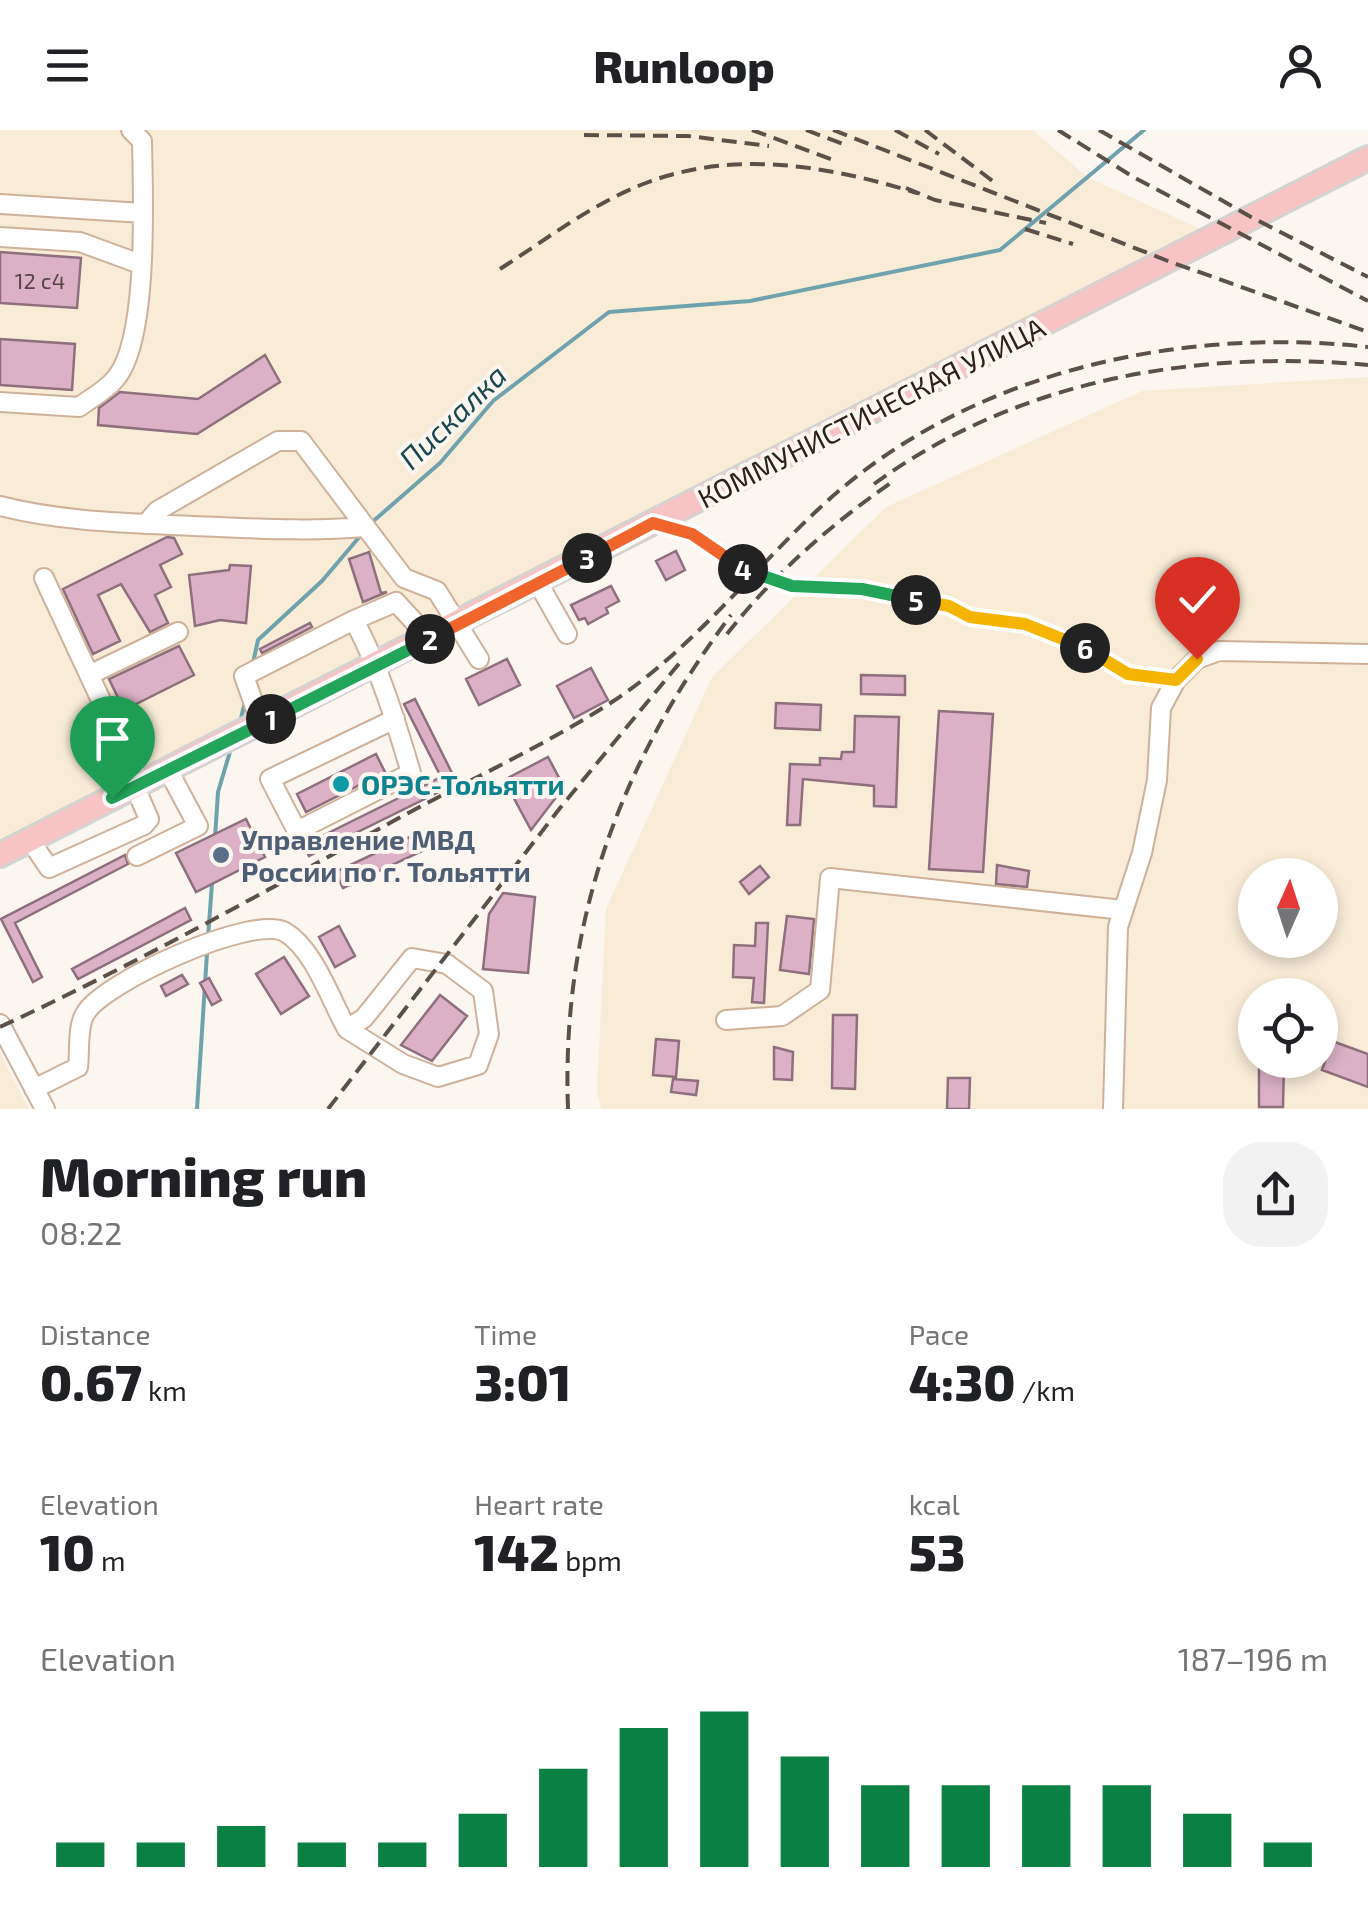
<!DOCTYPE html>
<meta charset="utf-8">
<style>
body{margin:0;font-family:"Exo 2",sans-serif;background:#f2f2f2;color:#202124;height:100vh;display:flex;flex-direction:column;font-size:38px;white-space:nowrap}
*{box-sizing:border-box;margin:0}
p{font-size:32px;color:#757577}
.icon{flex:none;width:55px;height:55px;fill:none;stroke:currentColor;stroke-width:2;stroke-linecap:round;stroke-linejoin:round}
.map{position:relative;height:979px;overflow:hidden}
.side{display:flex;flex-direction:column;background:#fff;flex:1}
.side>*{flex:none}
.needle{width:65px;rotate:3deg}
.buttons{position:absolute;left:1238px;top:728px;display:grid;gap:20px}
.buttons a{display:grid;place-items:center;width:100px;height:100px;border-radius:50%;background:#fff;box-shadow:0 5px 15px #0003;font-size:50px}
.pin{position:absolute;display:grid;place-items:center;width:85px;height:85px;color:#fff;margin:-102px -42px;border-radius:50% 50% 50% 0;rotate:-45deg;box-shadow:0 0 10px #0007}
.pin .icon{rotate:45deg}
.km{position:absolute;width:50px;height:50px;margin:-25px;border-radius:50%;background:#222;color:#fff;font-size:28px;line-height:50px;text-align:center}
.round{display:grid;place-items:center;flex:none;width:105px;height:105px;border-radius:40px;background:#f2f2f2}
.summary{display:flex;align-items:center;justify-content:space-between;height:170px;padding:0 40px}
h1{font-size:55px;font-weight:800;line-height:75px}
.metrics{display:grid;grid-template-columns:repeat(3,1fr);gap:15px;height:170px;padding:10px 40px}
.metrics div{display:grid;align-content:center}
.metrics b{font-size:50px;font-weight:800}
.metrics small{font-size:28px;font-weight:400}
.metrics p{font-size:28px}
.chart{height:280px;padding:20px 40px}
.chart p{display:flex;justify-content:space-between}
.chart svg{width:100%;height:180px;margin-top:10px;stroke:#0b8043;stroke-width:6}
header{display:flex;justify-content:space-between;align-items:center;height:130px;padding:0 40px;background:#fff;font-size:45px;font-weight:800}
.map>svg:first-child{display:block}
</style>
<header><svg class="icon" aria-label="menu" viewBox="0 0 24 24"><path d="M4 6h16M4 12h16M4 18h16"/></svg>Runloop<svg class="icon" aria-label="person" viewBox="0 0 24 24"><circle cx="12" cy="8" r="4"/><path d="M4 21q1-7 8-7t8 7"/></svg></header>
<div class="map">
<svg width="1368" height="979" viewBox="0 0 1368 979">
<rect width="100%" height="100%" fill="#fcf6f1"/>
<path fill="#f8ecd7" fill-rule="evenodd" d="M0,0H1033L1087,47L1214,105L0,721Z
M1368,247V979H601L597,960L606,779L712,547L886,377L1142,261ZM1255,745H1320V810H1255ZM1255,865H1320V930H1255Z
M0,923L29,979H0Z"/>
<g fill="none" stroke-linecap="round" stroke-linejoin="round">
<path stroke="#6fa2ad" stroke-width="4" d="M370,394L440,333L493,271L609,182L750,171L1000,120L1144,0
M253,533L258,510L322,451L361,405
M240,592L245,572
M215,708L218,662L232,615
M208,808L212,753
M197,979L207,823"/>
</g>
<path fill="#dcb1c6" stroke="#8f6e7e" stroke-width="2.5" d="M0,122L81,128L77,178L0,173Z
M0,209L75,214L72,260L0,255Z
M265,225L280,252L197,304L98,295L99,278L120,262L198,269Z
M167,407L174,408L182,424L160,435L171,457L155,465L168,493L150,502L121,454L98,465L120,511L93,524L63,459Z
M676,421L685,440L666,450L656,431Z
M369,422L381,463L387,462L363,472L349,429Z
M230,435L251,436L246,493L220,490L195,496L189,445L229,440Z
M611,456L619,471L606,478L608,483L588,494L585,488L579,490L571,475Z
M310,493L312,497L262,523L260,519Z
M179,516L194,545L124,580L109,549Z
M507,529L520,555L479,575L466,549Z
M591,538L608,570L574,588L557,556Z
M861,545L905,546V565L861,564Z
M415,569L457,653L309,726L304,715L441,647L404,574Z
M776,573L821,575L820,600L775,598Z
M939,581L993,584L983,742L929,739Z
M855,586L899,587L896,677L874,676V656L803,649L800,695H787L790,634L820,635V628L841,629L842,622H854Z
M376,624L385,642L306,682L297,664Z
M548,627L564,657L531,700L504,650Z
M246,689L265,727L196,762L176,723Z
M427,699L435,715L343,758L335,742Z
M125,725L128,734L15,793L42,847L33,852L1,789Z
M997,735L1029,741L1027,757L996,754Z
M760,736L769,747L749,764L740,752Z
M503,763L535,767L528,843L483,839L489,784Z
M185,778L191,790L78,849L72,839Z
M787,786L814,789L809,844L780,840Z
M756,793H768L764,873L752,872L754,848L733,847L734,815L755,816Z
M339,796L355,826L335,837L319,807Z
M284,827L309,866L281,884L256,844Z
M182,845L188,854L166,866L161,856Z
M209,848L221,870L212,875L200,853Z
M440,865L467,886L432,931L401,915Z
M833,885H857L855,959L832,958Z
M656,909L679,911L676,947L653,945Z
M1332,911L1368,924V957L1322,940Z
M774,917L793,922L792,950L774,949Z
M1259,931H1284L1283,977H1259Z
M948,948H970L969,979H947Z
M673,949L698,951L696,965L671,962Z"/>
<g fill="none" stroke-linecap="round" stroke-linejoin="round">
<g stroke="#cfb199" stroke-width="22">
<path id="minor" d="M0,74L143,83
M0,107L80,112L140,134
M0,272L79,277C91,268 107,260 116,248C149,209 143,64 142,11L131,0
M0,376C63,392 128,393 193,396C250,398 306,402 364,397
M146,394L157,381L278,311H301L404,448L437,461L479,529
M44,448L140,654
M538,453L567,504
M89,545L178,502
M395,589L270,649L297,701L411,643C395,589 380,539 354,490L396,472L430,509
M261,594L244,546L354,490
M30,710L49,738L144,695L149,689L135,657
M137,726L198,696L168,640
M726,890L782,886L820,860L830,748L1123,780
M0,894L45,979
M34,959L78,937C80,922 77,897 85,884C101,853 252,784 285,802C314,819 331,871 347,899L364,888L412,828L447,834L483,861L489,904L478,935L438,947L403,934L347,899
M1113,979L1118,797L1142,723L1157,650L1161,578L1176,550L1197,529L1219,521L1368,524"/>
</g>
<g stroke="#d5d3d1" stroke-width="28">
<path id="major" d="M0,725L1368,28"/>
</g>
<path stroke="#8e847d" stroke-width="2.5" stroke-dasharray="5 8" stroke-linecap="butt" d="M675,399L716,416L742,439L792,456L862,459L949,477L970,487L1025,494L1103,525L1128,543L1160,548"/>
<use href="#minor" stroke="#fff" stroke-width="18"/>
<use href="#major" stroke="#f7c3c4" stroke-width="22"/>
<path stroke="#5c5149" stroke-width="4" stroke-dasharray="15 8" stroke-linecap="butt" d="M752,0L836,31
M806,0L843,14
M833,0L1168,131L1368,202
M895,0L939,24
M925,0L998,55
M1058,0L1135,48L1368,171
M1099,0L1251,87L1368,147
M584,5L688,6L769,16
M906,58L935,70L1046,93
M1025,99L1073,114
M500,139C547,109 593,73 646,53C735,19 829,36 917,63
M874,354C1017,250 1195,219 1368,235
M727,504C775,443 829,396 892,352
M0,897C136,834 266,761 397,689C469,650 544,616 612,572C694,518 753,439 824,374C968,242 1179,196 1368,217
M328,979L560,678L682,530
M568,979C561,792 620,633 731,485"/>
</g>
<g fill="none" stroke-linecap="round" stroke-linejoin="round">
<g stroke="#fff" stroke-width="20">
<path id="split-1" d="M112,668L271,589"/>
</g>
<g stroke="#fff" stroke-width="20">
<path id="split-2" d="M271,589L430,509"/>
</g>
<g stroke="#fff" stroke-width="20">
<path id="split-3" d="M430,509L587,428"/>
</g>
<g stroke="#fff" stroke-width="20">
<path id="split-4" d="M587,428L653,393L692,404L743,439"/>
</g>
<g stroke="#fff" stroke-width="20">
<path id="split-5" d="M743,439L792,456L862,459L916,470"/>
</g>
<g stroke="#fff" stroke-width="20">
<path id="split-6" d="M916,470L949,476L970,487L1025,494L1085,518"/>
</g>
<g stroke="#fff" stroke-width="20">
<path id="split-7" d="M1085,518L1128,544L1176,550L1197,529"/>
</g>
<use href="#split-1" stroke="#22a559" stroke-width="12"/>
<use href="#split-2" stroke="#22a559" stroke-width="12"/>
<use href="#split-3" stroke="#f0652b" stroke-width="12"/>
<use href="#split-4" stroke="#f0652b" stroke-width="12"/>
<use href="#split-5" stroke="#22a559" stroke-width="12"/>
<use href="#split-6" stroke="#f5b400" stroke-width="12"/>
<use href="#split-7" stroke="#f5b400" stroke-width="12"/>
</g>
<circle fill="#0f9aa8" stroke="#fcf6f1" stroke-width="4" cx="341" cy="654" r="10"/>
<circle fill="#5c6f8a" stroke="#fcf6f1" stroke-width="4" cx="221" cy="725" r="10"/>
<g text-anchor="middle" dominant-baseline="central" stroke-width="8" stroke-linejoin="round" paint-order="stroke">
<g font-size="22" fill="#594544">
<text x="40" y="150">12 с4</text>
</g>
<g font-size="28" fill="#2d2118" stroke="#fcf6f1">
<text transform="translate(871 282) rotate(-27)">КОММУНИСТИЧЕСКАЯ УЛИЦА</text>
</g>
<g font-size="28" font-weight="bold" fill="#0d838f" stroke="#fcf6f1" text-anchor="start">
<text x="361" y="654">ОРЭС-Тольятти</text>
</g>
<g font-size="28" font-weight="bold" fill="#4e5e75" stroke="#fcf6f1" text-anchor="start">
<text x="241" y="709">Управление МВД<tspan x="241" dy="32">России по г. Тольятти</tspan></text>
</g>
<g font-size="30" font-style="italic" fill="#1a4851" stroke="#fcf6f1">
<text transform="translate(452 286) rotate(-44)">Пискалка</text>
</g>
</g>
</svg>
<div class="buttons">
<a><svg class="needle" viewBox="-14 -14 28 28"><path d="M0-13l5 13h-10z" fill="#e53935"/><path d="M0 13l5-13h-10z" fill="#757577"/></svg></a>
<a><svg class="icon" aria-label="locate" viewBox="0 0 24 24"><circle cx="12" cy="12" r="6"/><path d="M12 2v4M12 18v4M2 12h4M18 12h4"/></svg></a>
</div>
<div class="pin" style="left:112px;top:668px;background:#1e9e55"><svg class="icon" aria-label="arrive" viewBox="0 0 24 24"><path d="M6 21V4h12l-3 4 3 4H6"/></svg></div>
<div class="pin" style="left:1197px;top:529px;background:#d93025"><svg class="icon" aria-label="check" viewBox="0 0 24 24"><path d="M5 12l5 5 9-10"/></svg></div>
<b class="km" style="left:271px;top:589px">1</b>
<b class="km" style="left:430px;top:509px">2</b>
<b class="km" style="left:587px;top:428px">3</b>
<b class="km" style="left:743px;top:439px">4</b>
<b class="km" style="left:916px;top:470px">5</b>
<b class="km" style="left:1085px;top:518px">6</b>
</div>
<section class="side">
<div class="summary"><div><h1>Morning run</h1><p>08:22</p></div><a class="round"><svg class="icon" aria-label="share" viewBox="0 0 24 24"><path d="M12 15V3M7 8l5-5 5 5M5 13v7h14v-7"/></svg></a></div>
<div class="metrics">
<div><p>Distance</p><b>0.67<small> km</small></b></div>
<div><p>Time</p><b>3:01</b></div>
<div><p>Pace</p><b>4:30<small> /km</small></b></div>
</div>
<div class="metrics">
<div><p>Elevation</p><b>10<small> m</small></b></div>
<div><p>Heart rate</p><b>142<small> bpm</small></b></div>
<div><p>kcal</p><b>53</b></div>
</div>
<div class="chart"><p><span>Elevation</span>187–196 m</p>
<svg viewBox="0 0 160 44" preserveAspectRatio="none"><path d="M5 44V38M15 44V38M25 44V34M35 44V38M45 44V38M55 44V31M65 44V20M75 44V10M85 44V6M95 44V17M105 44V24M115 44V24M125 44V24M135 44V24M145 44V31M155 44V38"/></svg>
</div>
</section>
